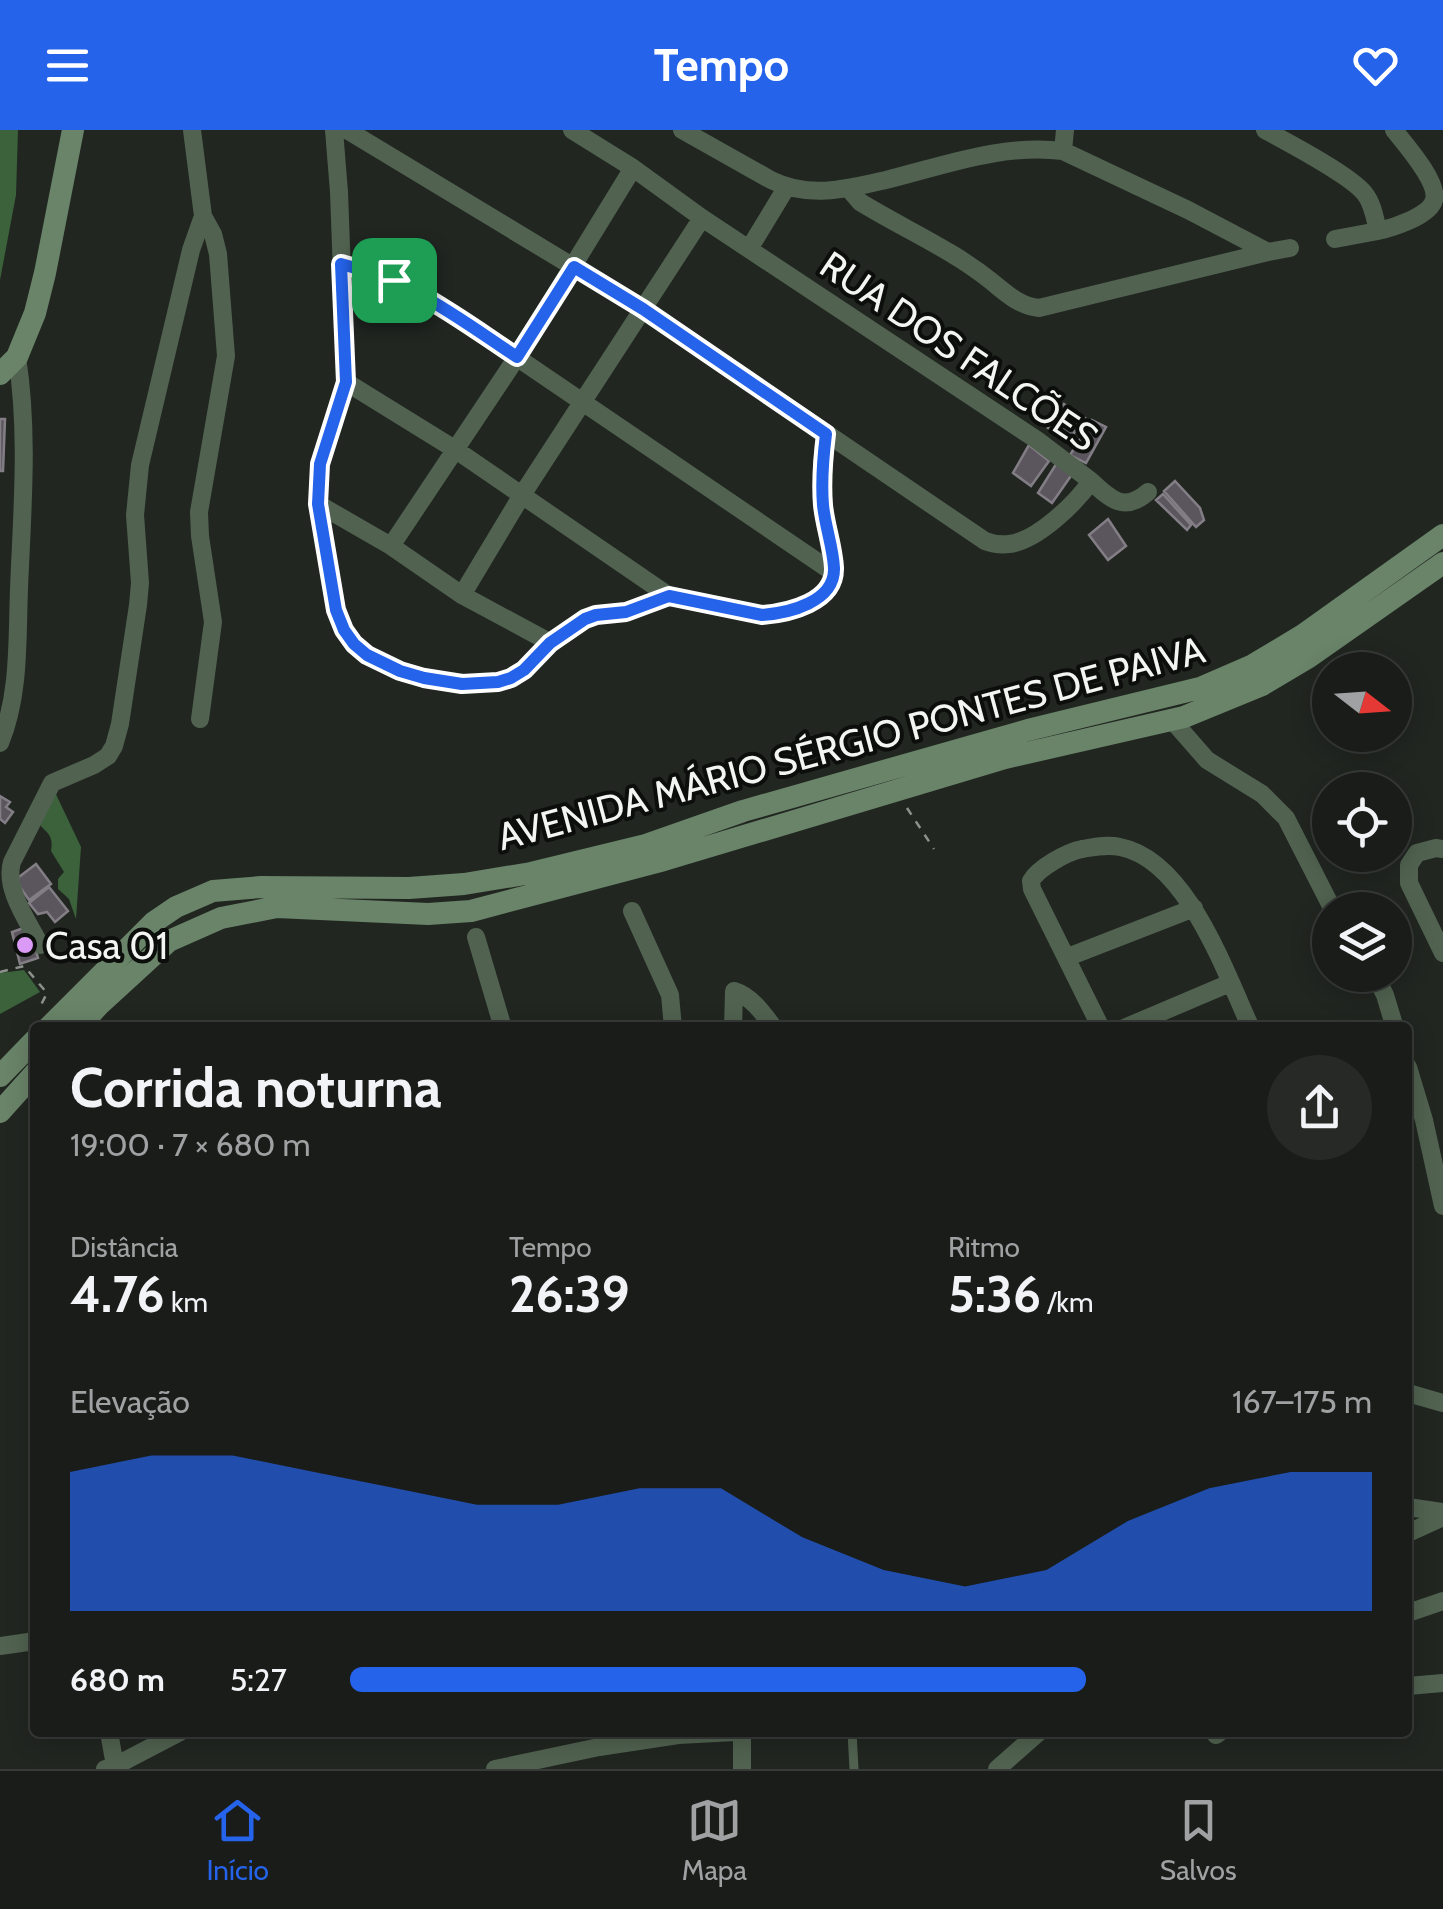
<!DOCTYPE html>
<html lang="pt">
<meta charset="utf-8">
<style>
body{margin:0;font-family:Cabin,sans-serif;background:#262926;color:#f1f3f6;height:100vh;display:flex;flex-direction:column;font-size:38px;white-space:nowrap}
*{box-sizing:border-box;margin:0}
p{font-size:32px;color:#9fa1a2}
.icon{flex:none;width:55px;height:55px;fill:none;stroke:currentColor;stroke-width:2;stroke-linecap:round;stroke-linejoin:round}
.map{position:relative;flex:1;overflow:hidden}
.sheet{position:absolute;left:30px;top:892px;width:1382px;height:715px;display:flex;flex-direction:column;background:#191c19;border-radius:10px;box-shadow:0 5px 25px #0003,0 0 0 2px #373a38}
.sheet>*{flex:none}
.needle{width:65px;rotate:107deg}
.buttons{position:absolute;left:1312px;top:522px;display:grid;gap:20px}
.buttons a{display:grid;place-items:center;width:100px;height:100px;border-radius:50%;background:#191c19;box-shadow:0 5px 25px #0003,0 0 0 2px #373a38;font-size:50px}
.pin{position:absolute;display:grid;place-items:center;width:85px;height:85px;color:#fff;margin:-42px;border-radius:20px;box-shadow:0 5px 15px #0006}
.round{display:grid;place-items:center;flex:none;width:105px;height:105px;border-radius:52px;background:#262926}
.headline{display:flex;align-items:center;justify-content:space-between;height:170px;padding:0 40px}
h1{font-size:55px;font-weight:700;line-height:75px}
.figures{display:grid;grid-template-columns:repeat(3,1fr);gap:15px;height:170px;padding:10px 40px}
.figures div{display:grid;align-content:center}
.figures b{font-size:50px;font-weight:700}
.figures small{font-size:28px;font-weight:400}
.figures p{font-size:28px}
.chart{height:280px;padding:20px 40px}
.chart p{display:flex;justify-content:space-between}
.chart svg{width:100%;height:180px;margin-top:10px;fill:#2563eb;opacity:.7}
ul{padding:0 40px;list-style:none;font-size:32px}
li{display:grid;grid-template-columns:160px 120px 1fr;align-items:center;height:75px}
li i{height:25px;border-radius:12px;background:#2563eb}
header{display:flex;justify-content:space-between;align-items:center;height:130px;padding:0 40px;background:#2563eb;color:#fff;font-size:45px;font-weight:700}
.tabs{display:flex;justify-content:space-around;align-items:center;height:140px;border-top:2px solid #373a38;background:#191c19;font-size:28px;color:#9fa1a2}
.tabs a{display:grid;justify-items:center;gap:5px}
.tabs .current{color:#2563eb}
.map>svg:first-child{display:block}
</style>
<header><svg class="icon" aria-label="menu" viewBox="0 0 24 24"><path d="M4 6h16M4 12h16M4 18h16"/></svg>Tempo<svg class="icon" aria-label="heart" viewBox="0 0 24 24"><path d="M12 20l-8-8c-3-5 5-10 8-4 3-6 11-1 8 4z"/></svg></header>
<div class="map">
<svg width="1443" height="1639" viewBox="0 0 1443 1639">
<rect width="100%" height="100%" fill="#212621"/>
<path fill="#3b623b" d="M0,0H18L16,65L0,150Z
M53,658L81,717L76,789L69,769L58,759V749L64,742L51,721C54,703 46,704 37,691Z
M24,840L40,862L0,884V843Z"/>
<path fill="#5b565d" stroke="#837e86" stroke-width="2.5" d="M1064,274L1085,288L1068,311L1048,298Z
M0,289H5L3,341H0Z
M1092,290L1106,297L1086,333L1070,325Z
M1029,315L1049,331L1031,356L1013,343Z
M1058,331L1073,343L1052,373L1038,363Z
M1175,351L1200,378L1204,390L1196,397L1164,361Z
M1163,364L1191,395L1187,400L1156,370Z
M1108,389L1126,416L1108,430L1089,405Z
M0,666L10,672L6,677L13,682L5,693L0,689Z
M36,734L51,754L29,770L15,750Z
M49,757L68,781L55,792L47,782L38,784L29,773Z
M29,796L38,828L20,834L12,802Z"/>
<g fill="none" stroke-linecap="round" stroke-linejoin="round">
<path stroke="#8d918c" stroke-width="2.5" stroke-dasharray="8 8" stroke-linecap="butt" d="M907,678L934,719
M1322,721L1330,716
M0,842L24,836L47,863L39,879"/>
<path stroke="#516250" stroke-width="9" d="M852,1602L854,1639"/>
<path stroke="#516250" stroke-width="18" d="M192,0L203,86L213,104L218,124L226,226L199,382L200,406L213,492L200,589
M334,0L339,62L346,252L320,334L318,374L336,480L344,500L354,514L367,525L401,541L424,548L462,554L499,552L511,549L524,540L551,513L585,489L596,485L627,482L669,466L762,485L795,480L813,471L826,460L834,443L823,377L822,334L826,304
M347,0L643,179L985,411C993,414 1001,415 1009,414C1037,411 1076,373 1091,351L1037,310L702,88L633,38L572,0
M682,0L771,50C809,69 847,59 886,50C942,36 1004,13 1063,21L1188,80L1268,122L1290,118
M1265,0C1287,12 1352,46 1365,64C1373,74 1375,89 1378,101L1335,109
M1063,21L1065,0
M849,59L860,72C904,99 951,119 991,151C1006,163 1019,176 1039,178L1268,122
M1378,101C1392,98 1430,86 1434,70C1439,52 1405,14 1394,0
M749,119L786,58
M341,134L393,150L428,167L834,443
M346,252L456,320L669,466
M1091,351C1110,369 1124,383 1148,362
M318,374L391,416L462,465L551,513
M391,416L517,227L633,38
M462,465L522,365L702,88
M1172,590L1207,630L1262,664L1286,688L1333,780
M0,613C20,565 17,509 19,459C22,382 29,304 17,227
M1443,719L1436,718L1417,723L1409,735V753L1443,823
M632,781L670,865L673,898
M476,807L503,898
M40,815C28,791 4,759 12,732L52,653L94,635L108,626L114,616L120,594L138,475L140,453L135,385L140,335L191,120L203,86
M1068,827L1194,778
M1375,845L1385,865L1395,898
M733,898L734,861C751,866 763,883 774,898
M1101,898L1032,759L1031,751C1038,738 1067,722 1082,719C1094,717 1107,714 1120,717C1187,730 1225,842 1251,898
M1124,898L1230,853
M1408,937L1424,990L1443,1076
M1408,1263L1443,1273
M1408,1377L1443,1382
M1408,1403L1443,1387
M1408,1483L1443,1471
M0,1516L35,1511
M1408,1556L1443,1553
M109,1602L115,1636
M1216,1605L1220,1602
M105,1639L115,1636L180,1602
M495,1639L599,1617L678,1605L735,1602
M742,1639V1602
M997,1639L1039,1602"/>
<path stroke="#698469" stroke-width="22" d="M0,244L17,227L35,183L45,143L73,0
M48,898L154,792L176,777L213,761L261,757L409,758L464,754L531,743L646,715L743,681L1028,600L1200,558L1253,535L1303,505L1443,405
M78,898L98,876L169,811L221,788L277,777L428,784L471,781L664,730L1005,628L1184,587L1262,555L1309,527L1443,433
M0,946L35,910
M0,982L35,943"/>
</g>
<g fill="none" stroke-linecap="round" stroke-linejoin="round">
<g stroke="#fff" stroke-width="20">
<path id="route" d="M341,134C412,151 458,188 517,227L574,137L643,179L826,304C823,328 821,351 823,375C825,396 833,417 834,438C835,472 789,483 762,485L669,466L626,482L596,485L585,489L550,513L524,540L511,548L498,552L462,554L424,548L400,541L367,525L354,514L344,500L336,480L318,374L320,334L346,252Z"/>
</g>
<use href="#route" stroke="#2563eb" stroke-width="12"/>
</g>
<circle fill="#da9af6" stroke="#0c0e0c" stroke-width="4" cx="25" cy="815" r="10"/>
<g text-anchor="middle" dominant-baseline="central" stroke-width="8" stroke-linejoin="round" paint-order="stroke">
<g font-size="38" fill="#f2f5f1" stroke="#0c0e0c">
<text transform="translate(959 221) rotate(34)">RUA DOS FALCÕES</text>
<text transform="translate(851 613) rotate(-15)">AVENIDA MÁRIO SÉRGIO PONTES DE PAIVA</text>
</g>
<g font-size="38" fill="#f2f5f1" stroke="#0c0e0c" text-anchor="start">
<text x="45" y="815">Casa 01</text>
</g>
</g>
</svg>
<div class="buttons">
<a><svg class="needle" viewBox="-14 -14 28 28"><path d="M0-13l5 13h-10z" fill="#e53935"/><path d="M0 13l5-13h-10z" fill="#9fa1a2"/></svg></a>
<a><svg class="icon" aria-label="locate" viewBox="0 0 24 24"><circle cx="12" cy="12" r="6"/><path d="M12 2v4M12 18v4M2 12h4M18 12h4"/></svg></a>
<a><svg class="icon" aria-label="layers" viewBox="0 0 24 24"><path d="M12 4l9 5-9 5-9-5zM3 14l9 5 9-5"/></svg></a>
</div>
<div class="pin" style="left:394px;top:150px;background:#1e9e55"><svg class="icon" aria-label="arrive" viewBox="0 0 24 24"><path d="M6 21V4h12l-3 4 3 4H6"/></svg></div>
<section class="sheet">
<div class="headline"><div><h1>Corrida noturna</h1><p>19:00 · 7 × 680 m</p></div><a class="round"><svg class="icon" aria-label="share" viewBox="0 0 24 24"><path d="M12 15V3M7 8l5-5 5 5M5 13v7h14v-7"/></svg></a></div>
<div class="figures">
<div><p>Distância</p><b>4.76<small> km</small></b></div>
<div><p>Tempo</p><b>26:39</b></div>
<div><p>Ritmo</p><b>5:36<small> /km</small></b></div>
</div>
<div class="chart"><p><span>Elevação</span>167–175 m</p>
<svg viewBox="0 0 160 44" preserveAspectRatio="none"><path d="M0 44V10L10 6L20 6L30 10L40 14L50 18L60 18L70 14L80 14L90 26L100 34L110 38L120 34L130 22L140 14L150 10L160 10V44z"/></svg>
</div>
<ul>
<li><b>680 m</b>5:27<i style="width:72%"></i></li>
</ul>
</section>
</div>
<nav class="tabs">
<a class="current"><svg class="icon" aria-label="home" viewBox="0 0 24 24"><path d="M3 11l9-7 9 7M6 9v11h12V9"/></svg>Início</a>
<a><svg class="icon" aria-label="map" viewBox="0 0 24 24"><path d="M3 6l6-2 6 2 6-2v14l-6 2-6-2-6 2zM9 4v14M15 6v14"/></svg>Mapa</a>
<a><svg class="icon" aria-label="saved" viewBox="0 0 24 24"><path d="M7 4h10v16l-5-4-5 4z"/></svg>Salvos</a>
</nav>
